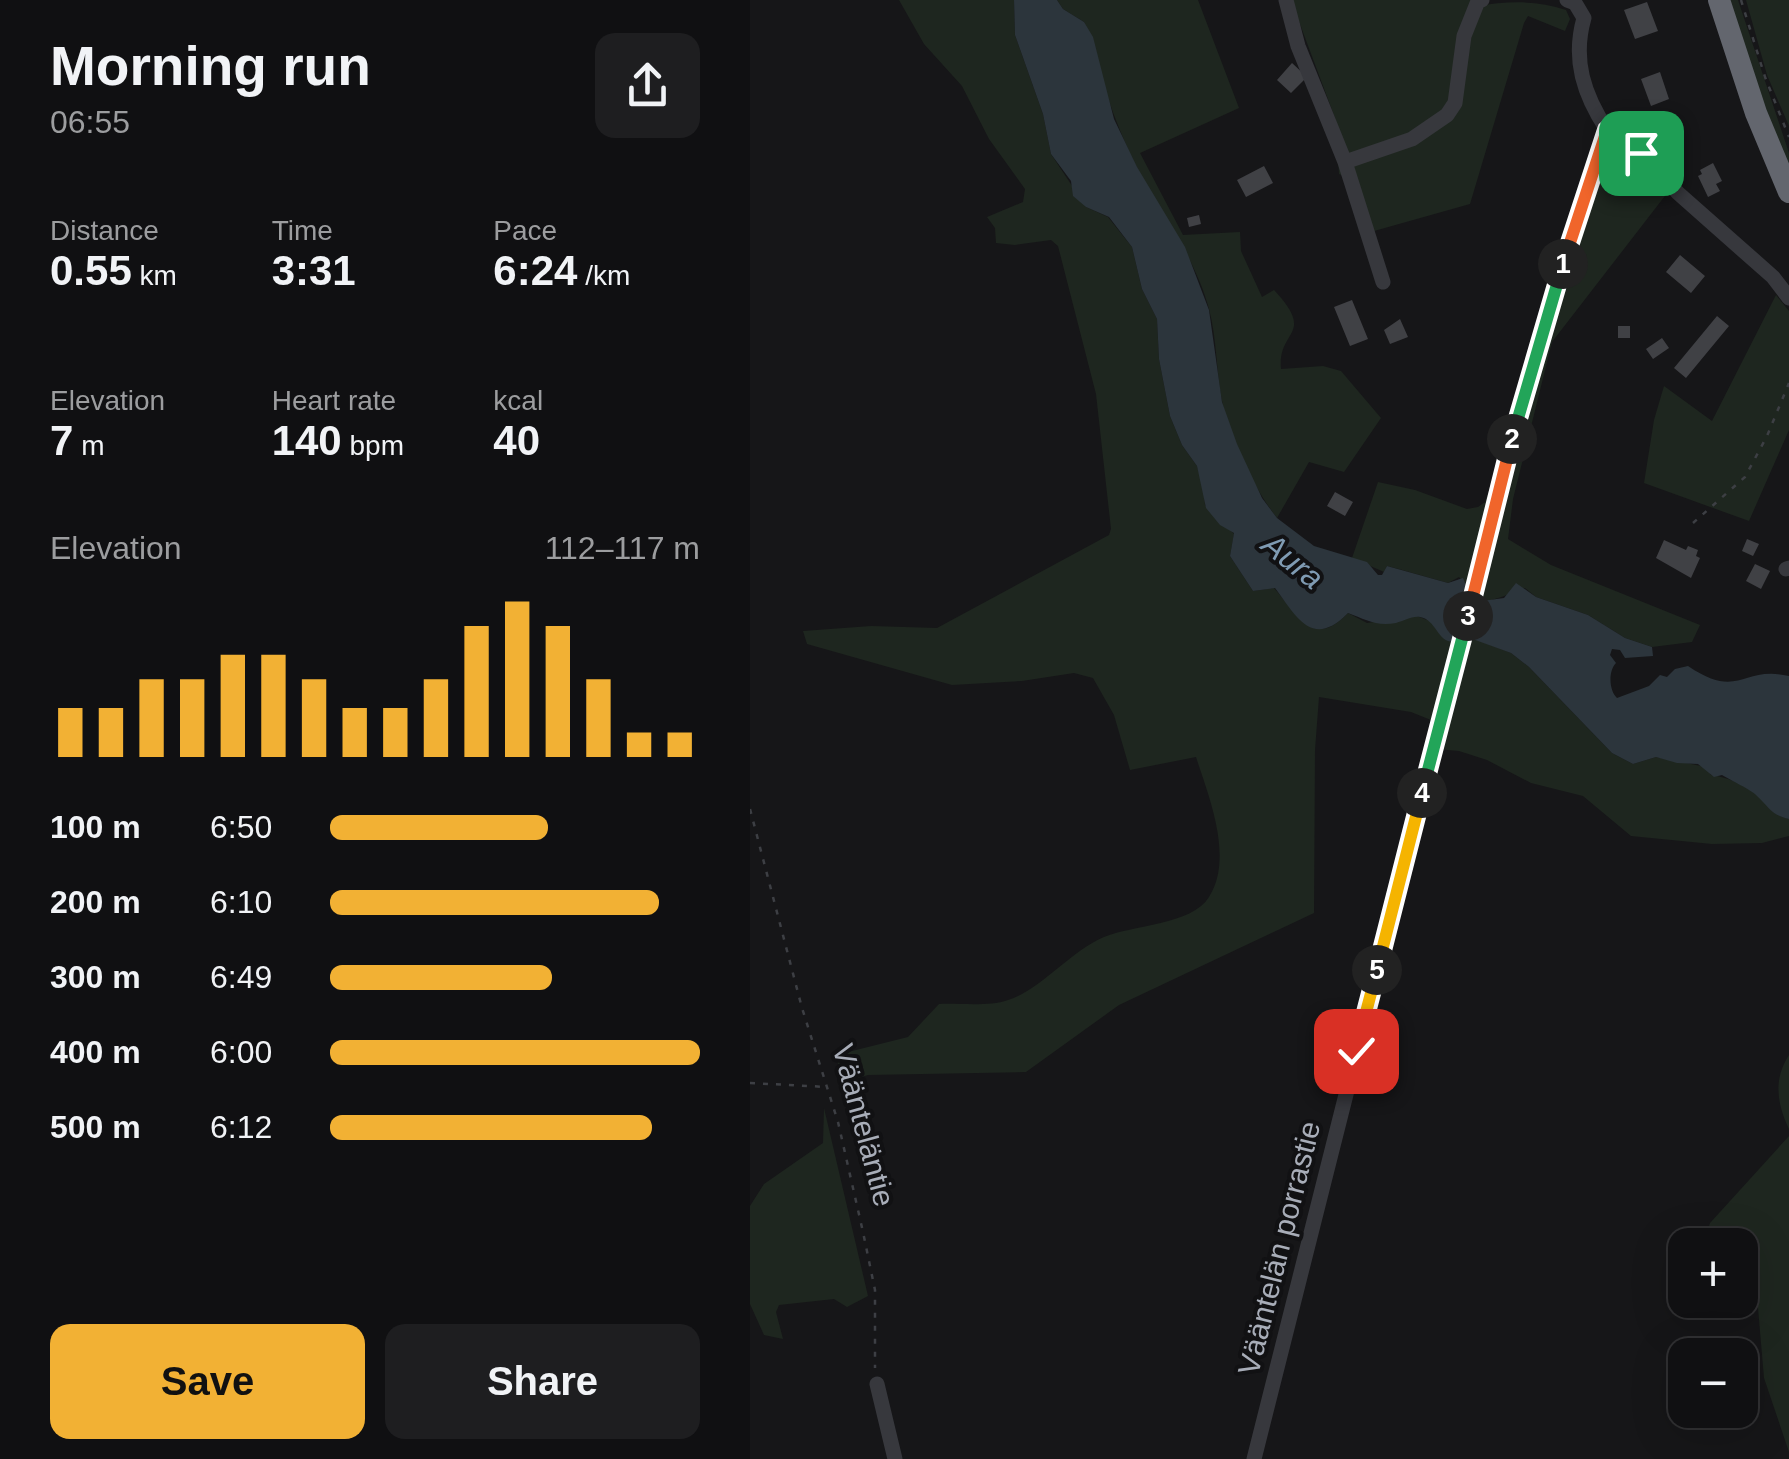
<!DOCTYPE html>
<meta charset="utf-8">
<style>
body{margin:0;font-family:Arial,sans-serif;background:#1e1e20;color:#f1f3f6;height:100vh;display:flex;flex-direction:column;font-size:38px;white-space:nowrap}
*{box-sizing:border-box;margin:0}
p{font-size:32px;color:#9c9d9f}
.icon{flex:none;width:55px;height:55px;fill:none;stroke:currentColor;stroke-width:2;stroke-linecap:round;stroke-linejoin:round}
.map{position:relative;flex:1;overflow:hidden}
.side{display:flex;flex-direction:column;background:#101012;width:750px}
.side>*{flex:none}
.fabs{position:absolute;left:918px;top:1228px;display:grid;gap:20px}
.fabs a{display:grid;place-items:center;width:90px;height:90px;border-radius:20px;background:#101012;box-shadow:0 10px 40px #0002,0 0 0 2px #303032;font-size:50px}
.pin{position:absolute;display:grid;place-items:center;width:85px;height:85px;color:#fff;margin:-42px;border-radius:20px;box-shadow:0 5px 15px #0006}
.km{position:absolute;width:50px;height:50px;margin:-25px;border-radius:50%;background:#222;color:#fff;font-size:28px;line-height:50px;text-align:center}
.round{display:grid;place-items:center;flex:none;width:105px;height:105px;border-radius:20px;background:#1e1e20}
.headline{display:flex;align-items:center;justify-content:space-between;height:170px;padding:0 50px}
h1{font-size:55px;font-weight:700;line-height:75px}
.figures{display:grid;grid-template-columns:repeat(3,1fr);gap:15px;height:170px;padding:10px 50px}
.figures div{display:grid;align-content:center}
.figures b{font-size:42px;font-weight:700}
.figures small{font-size:28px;font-weight:400}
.figures p{font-size:28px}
.chart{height:280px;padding:20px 50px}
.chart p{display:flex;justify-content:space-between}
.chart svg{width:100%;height:180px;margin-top:10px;stroke:#f2b134;stroke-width:6}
.button{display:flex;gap:20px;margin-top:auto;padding:20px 50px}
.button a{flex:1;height:115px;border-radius:20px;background:#f2b134;color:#111;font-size:40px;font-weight:700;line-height:115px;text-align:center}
.button a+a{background:#1e1e20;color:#f1f3f6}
ul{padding:0 50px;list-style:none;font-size:32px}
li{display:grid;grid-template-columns:160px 120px 1fr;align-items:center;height:75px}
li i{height:25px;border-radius:12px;background:#f2b134}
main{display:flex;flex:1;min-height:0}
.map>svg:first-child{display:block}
</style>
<main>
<section class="side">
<div class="headline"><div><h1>Morning run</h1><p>06:55</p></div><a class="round"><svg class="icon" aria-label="share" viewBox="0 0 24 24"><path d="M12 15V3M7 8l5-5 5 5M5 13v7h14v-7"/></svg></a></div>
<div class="figures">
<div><p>Distance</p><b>0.55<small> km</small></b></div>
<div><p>Time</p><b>3:31</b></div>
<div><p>Pace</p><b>6:24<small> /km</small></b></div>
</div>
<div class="figures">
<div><p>Elevation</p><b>7<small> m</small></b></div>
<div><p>Heart rate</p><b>140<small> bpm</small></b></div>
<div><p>kcal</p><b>40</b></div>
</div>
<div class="chart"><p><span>Elevation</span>112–117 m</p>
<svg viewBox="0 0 160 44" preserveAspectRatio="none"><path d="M5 44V32M15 44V32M25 44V25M35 44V25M45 44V19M55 44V19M65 44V25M75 44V32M85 44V32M95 44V25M105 44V12M115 44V6M125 44V12M135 44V25M145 44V38M155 44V38"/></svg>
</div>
<ul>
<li><b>100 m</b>6:50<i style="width:59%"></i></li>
<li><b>200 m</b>6:10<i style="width:89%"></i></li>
<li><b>300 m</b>6:49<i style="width:60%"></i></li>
<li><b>400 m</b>6:00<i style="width:100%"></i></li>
<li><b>500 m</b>6:12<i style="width:87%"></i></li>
</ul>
<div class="button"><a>Save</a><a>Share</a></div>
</section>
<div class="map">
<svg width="1039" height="1459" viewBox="0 0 1039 1459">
<rect width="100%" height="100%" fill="#161618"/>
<path fill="#1e261f" d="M149,0H264L265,35L293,114L301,154L336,207L358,217L382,247L392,289L407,319L409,359L420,416L432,445L447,466L454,490L455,505L484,534L480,556L503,591L524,588C548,615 563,650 598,613L617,623L667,616L761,653L779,667L862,753L883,764L906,757L956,767L961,775C974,776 995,785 1006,794C1021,806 1017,813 1039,819V836L1012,843L962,844L881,836L833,796L781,783L737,760L709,751L686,749L691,724L661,712L569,697L565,750L564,913L369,1005L276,1072L118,1075L101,1080L93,1086L86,1055L158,1037L189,1004C210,1003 238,1007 258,1000C292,989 319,952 354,937C382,925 442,925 459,897C484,858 459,797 446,757L380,770L364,715L343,678L324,673L272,681L202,685L57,644L53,631L121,626L187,628L359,535L361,529L346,394L308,246L301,240L265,245L246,243L245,228L237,217L273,202L275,189L239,139L212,86L174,44Z
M307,0H448L489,108L390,153L433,235L490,232L491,251L512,297L524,290C567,336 527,329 531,369L573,366L591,371L631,418L594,472L559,462L527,518C502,485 481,441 472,401C466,371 467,339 459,309C445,256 410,214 386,166C363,120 349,71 334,22L313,9Z
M541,0H727V6C758,1 788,0 816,10L820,19L815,31L778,16L774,23L720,204L617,233L595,177L589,174L585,118Z
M980,0H988L1039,153V167L1002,74Z
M996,0H1039V126L1017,75Z
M866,141L874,143L918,192L802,342L763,499L758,539L801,565L950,625L942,642L902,647L875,638L838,615L786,597L775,588C758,596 742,599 725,606L711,598L716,585L709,577L698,583L645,568L637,566L634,572L602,558L628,482L665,490L717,509L728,507L735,502L858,144Z
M1026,295L1039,311V430L999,521L894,483L904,420L914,386L962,421Z
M1039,1055V1129C1027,1104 1023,1079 1039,1055Z
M74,1108L118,1296L97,1307L84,1299L29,1305L26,1312L33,1339L14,1335L0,1304V1206L14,1184L73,1143Z
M1039,1136V1452L1014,1378L1005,1273L990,1269V1245H962L957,1233L960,1223Z"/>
<path fill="#2c353c" d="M264,0H307L313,9L334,22L343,37L364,119L387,167L435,247L459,310L472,402L487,444L512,498L527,518L564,546L617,562L628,575H632L637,566L698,583L713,578L716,585L704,614L709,623L732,601L754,598L766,583L786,597L838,615L875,638L902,647L903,656L875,658L870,650L862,649L860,655L866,663C858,671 859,691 867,698L899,686L910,675L917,677L925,669L938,666C990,701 991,665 1039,676V819C1021,815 1019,807 1007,796C1002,790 980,780 972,775L964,777L948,764L927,763L906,757L883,764L862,753L779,667L761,653L717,637C687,654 690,620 670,617C661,616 654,621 646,623C626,627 615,619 598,613C563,649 547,618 525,588L503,591L480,556L484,533L470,525L456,508L447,466L432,445L420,416L409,359L407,319L392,289L382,247L359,217L336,207L323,196L321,181L301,154L293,114L265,35Z"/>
<path fill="#404145" d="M897,2L908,31L885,39L874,10Z
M542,63L557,77L541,93L527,80Z
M910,72L919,99L901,106L891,79Z
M924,153L928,158L920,169L914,161Z
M963,163L972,181L966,184L970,191L958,197L948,176L952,174L950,170Z
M514,166L523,183L496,197L487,180Z
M449,215L451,224L439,227L437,218Z
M930,255L955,276L941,293L916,272Z
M602,300L618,339L600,346L584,307Z
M967,316L979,326L936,378L924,368Z
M650,319L658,337L640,344L634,330Z
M868,326H880V338H868Z
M912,338L919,348L903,359L896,349Z
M585,492L603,502L595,516L577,506Z
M997,539L1009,544L1003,556L992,551Z
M914,540L936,550L938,546L948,550L946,556L950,558L941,578L906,558Z
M1005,564L1020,571L1011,589L996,581Z"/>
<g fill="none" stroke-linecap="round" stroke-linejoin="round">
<path stroke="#3d3f44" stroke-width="2.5" stroke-dasharray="5 8" stroke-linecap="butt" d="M991,0L1015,77L1039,137
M943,523L995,477L1017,436L1039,383
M0,809L52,1008L88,1122L113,1232L125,1290V1368
M0,1083L77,1087"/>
<path stroke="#37383d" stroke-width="15" d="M536,0L548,46L595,162L633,282
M817,0L825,3L834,18C822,60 834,95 857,130
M857,130L874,135L928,193L1023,277L1039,298
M595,162L662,139L697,115L705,103L714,36L728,1L732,0
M1036,569L1039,568
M127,1384L145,1459
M504,1459L764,429L790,336L857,130"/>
<path stroke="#63666e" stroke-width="22" d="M969,0L1006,113L1039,192"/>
</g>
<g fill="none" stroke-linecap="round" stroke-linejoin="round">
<g stroke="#fff" stroke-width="20">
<path id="split-1" d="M813,264L857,130L874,134L891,153"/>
</g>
<g stroke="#fff" stroke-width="20">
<path id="split-2" d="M762,439L813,264"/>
</g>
<g stroke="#fff" stroke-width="20">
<path id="split-3" d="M718,616L762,439"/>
</g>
<g stroke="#fff" stroke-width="20">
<path id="split-4" d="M672,793L718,616"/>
</g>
<g stroke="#fff" stroke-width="20">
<path id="split-5" d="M627,970L672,793"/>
</g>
<g stroke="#fff" stroke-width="20">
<path id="split-6" d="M606,1051L627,970"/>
</g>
<use href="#split-1" stroke="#f0652b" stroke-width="12"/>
<use href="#split-2" stroke="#22a559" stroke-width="12"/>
<use href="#split-3" stroke="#f0652b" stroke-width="12"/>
<use href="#split-4" stroke="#22a559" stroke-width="12"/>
<use href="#split-5" stroke="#f5b400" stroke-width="12"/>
<use href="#split-6" stroke="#f5b400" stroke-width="12"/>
</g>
<g text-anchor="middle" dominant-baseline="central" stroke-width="8" stroke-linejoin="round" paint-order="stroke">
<g font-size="30" fill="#a8adb8" stroke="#111113">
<text transform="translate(114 1125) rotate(75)">Väänteläntie</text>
<text transform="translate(529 1248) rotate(-76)">Vääntelän porrastie</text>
</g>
<g font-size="32" font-style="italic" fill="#7f9bb3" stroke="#111113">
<text transform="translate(543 561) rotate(39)">Aura</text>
</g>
</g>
</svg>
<div class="fabs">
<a>+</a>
<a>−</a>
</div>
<div class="pin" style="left:891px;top:153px;background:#1e9e55"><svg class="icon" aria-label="arrive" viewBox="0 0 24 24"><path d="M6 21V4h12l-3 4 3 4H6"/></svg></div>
<div class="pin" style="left:606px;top:1051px;background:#d93025"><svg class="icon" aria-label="check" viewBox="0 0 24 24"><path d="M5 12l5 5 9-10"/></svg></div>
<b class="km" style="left:813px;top:264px">1</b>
<b class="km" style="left:762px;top:439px">2</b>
<b class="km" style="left:718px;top:616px">3</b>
<b class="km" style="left:672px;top:793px">4</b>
<b class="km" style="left:627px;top:970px">5</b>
</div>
</main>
